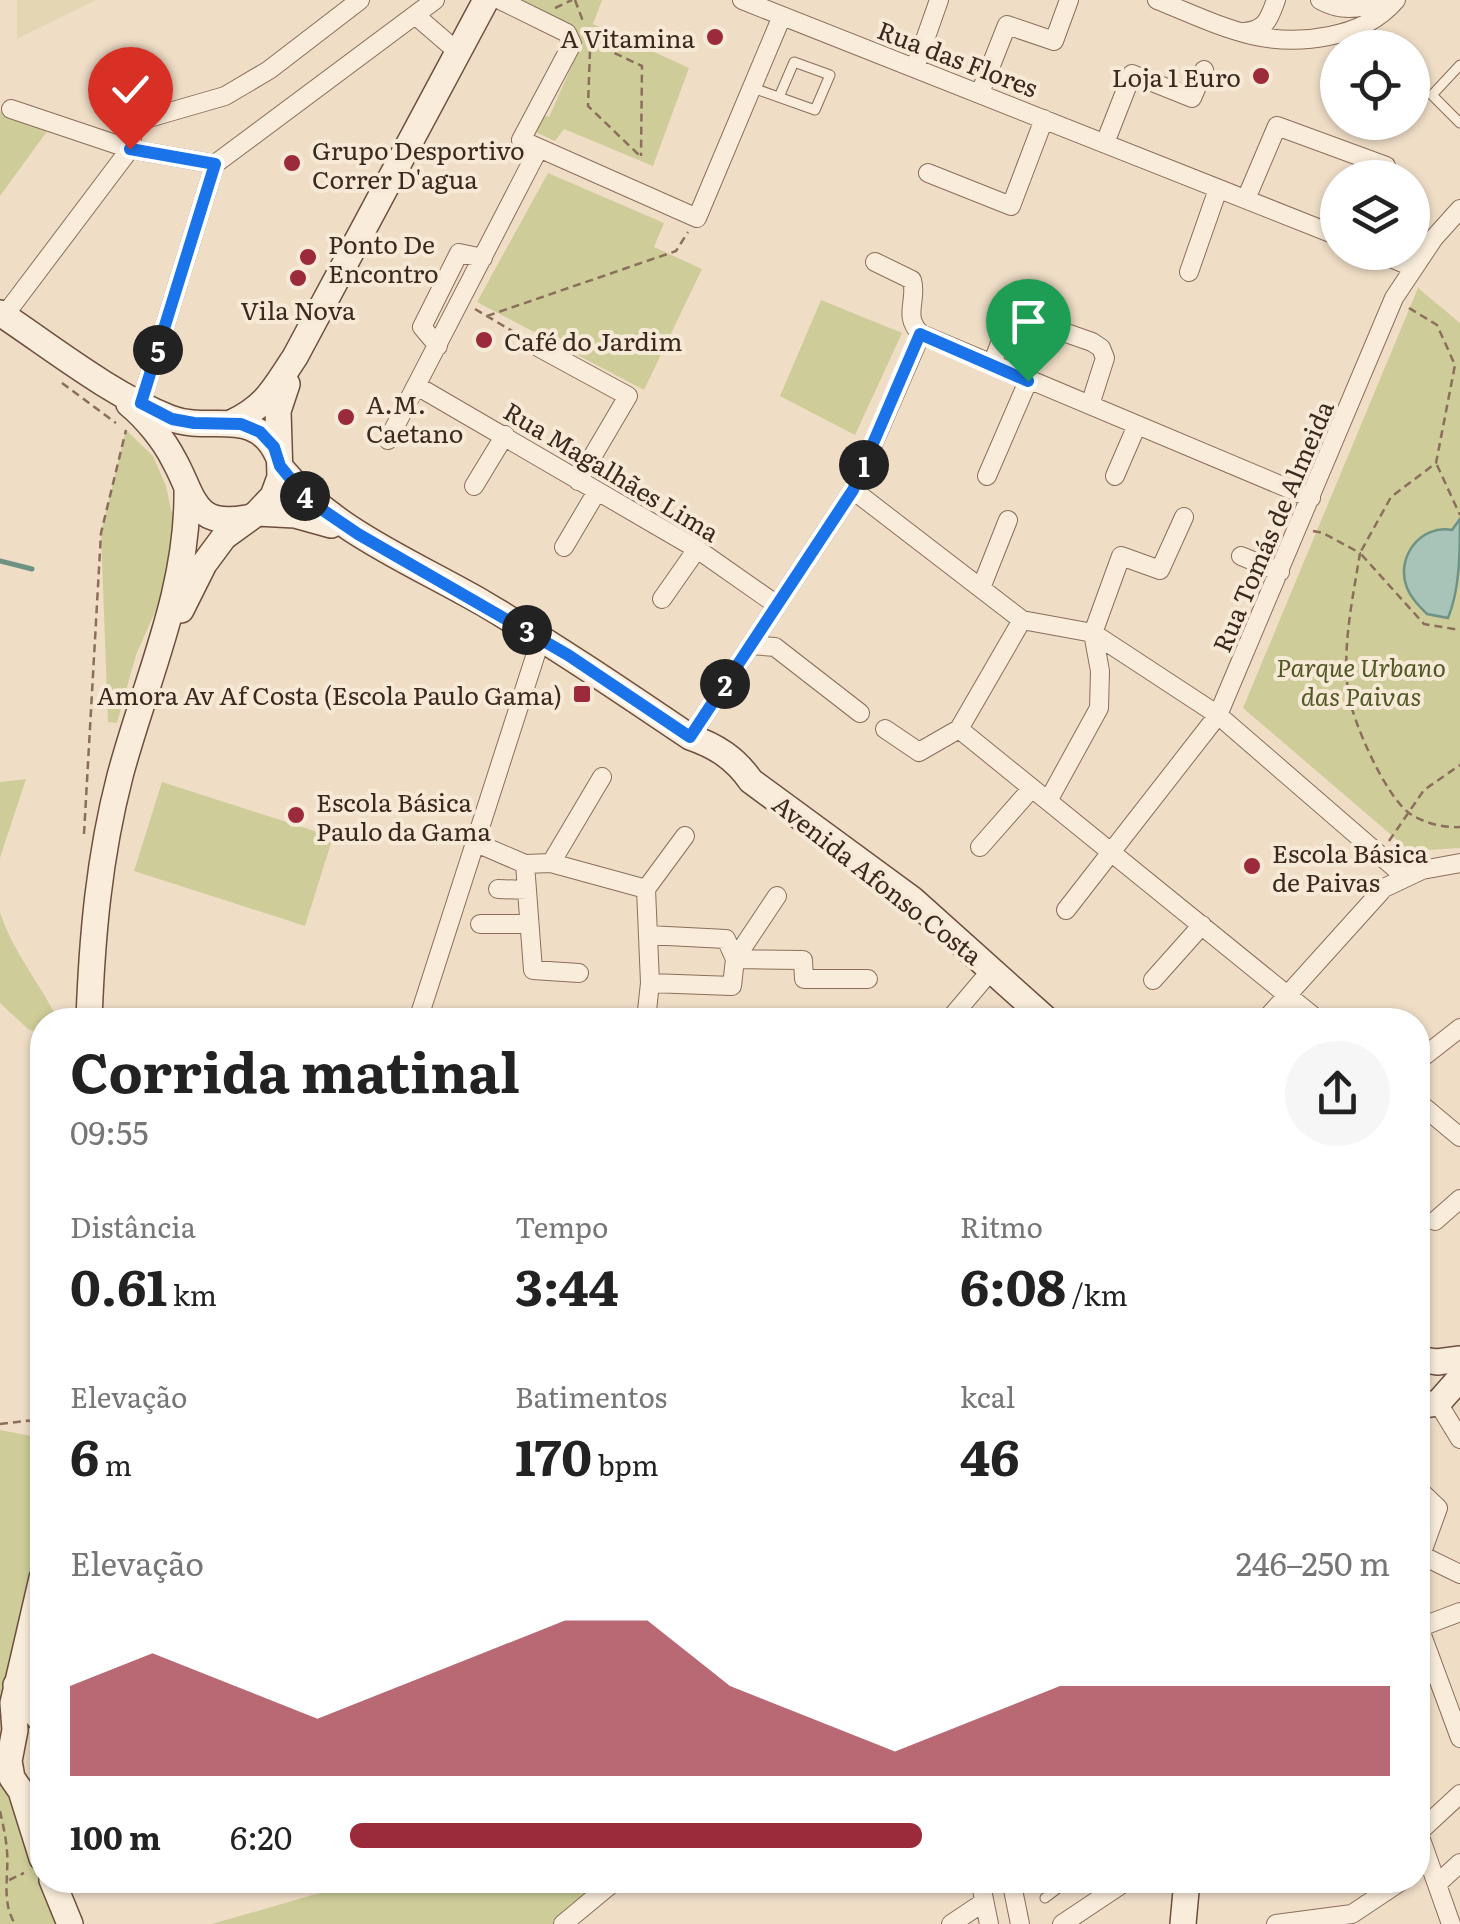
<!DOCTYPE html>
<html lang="pt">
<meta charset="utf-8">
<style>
body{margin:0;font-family:Literata,serif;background:#f6f6f6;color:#222;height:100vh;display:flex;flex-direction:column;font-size:38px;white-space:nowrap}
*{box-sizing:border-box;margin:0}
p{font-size:32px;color:#767676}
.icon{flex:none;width:55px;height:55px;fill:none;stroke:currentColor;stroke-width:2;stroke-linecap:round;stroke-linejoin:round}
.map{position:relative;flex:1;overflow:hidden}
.panel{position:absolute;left:30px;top:1008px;width:1400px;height:885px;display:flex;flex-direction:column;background:#fff;border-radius:40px;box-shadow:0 2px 8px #0004}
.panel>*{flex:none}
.buttons{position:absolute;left:1320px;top:30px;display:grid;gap:20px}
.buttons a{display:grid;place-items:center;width:110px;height:110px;border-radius:50%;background:#fff;box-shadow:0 2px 8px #0004;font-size:50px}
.pin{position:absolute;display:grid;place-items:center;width:85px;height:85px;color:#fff;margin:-102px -42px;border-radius:50% 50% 50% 0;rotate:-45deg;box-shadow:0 0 10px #0007}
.pin .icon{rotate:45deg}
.km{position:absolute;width:50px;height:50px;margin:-25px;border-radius:50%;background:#222;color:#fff;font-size:28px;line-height:50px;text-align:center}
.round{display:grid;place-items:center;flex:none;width:105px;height:105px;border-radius:52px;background:#f6f6f6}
.head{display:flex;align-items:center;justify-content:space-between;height:170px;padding:0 40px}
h1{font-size:55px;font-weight:700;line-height:75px}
.metrics{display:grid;grid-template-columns:repeat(3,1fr);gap:15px;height:170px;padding:10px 40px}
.metrics div{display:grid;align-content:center}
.metrics b{font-size:50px;font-weight:700}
.metrics small{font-size:28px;font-weight:400}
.metrics p{font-size:28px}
.chart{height:280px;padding:20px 40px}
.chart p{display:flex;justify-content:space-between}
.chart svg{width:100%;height:180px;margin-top:10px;fill:#9b2a3a;opacity:.7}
ul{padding:0 40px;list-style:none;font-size:32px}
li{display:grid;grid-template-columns:160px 120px 1fr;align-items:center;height:75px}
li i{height:25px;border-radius:12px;background:#9b2a3a}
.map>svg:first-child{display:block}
</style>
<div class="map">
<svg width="1460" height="1924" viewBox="0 0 1460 1924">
<rect width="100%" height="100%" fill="#efddc6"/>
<path fill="#e5d6b3" d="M17,0H96L17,39Z"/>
<path fill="#cecd99" d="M520,0H602L593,24L689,68L653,166L564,129L555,141L531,130L538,114L549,117L582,43L575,26Z
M0,111L48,130L0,196Z
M548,173L664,223L654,247L702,269L644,390L477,302Z
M1418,288L1460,323V848L1410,851L1243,708Z
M821,300L902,333L855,435L780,396Z
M126,430L153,456L166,486L175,528L168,582L136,655L117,723L108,722L101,533Z
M26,779L0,858V782Z
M162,782L333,837L305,926L134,871Z
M0,912C12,951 40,983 58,1020H42V1034L28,1029L0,1003Z
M0,1430L42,1438V1547L12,1667L18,1807L57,1924H0Z
M365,1880H607L560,1924H212Z"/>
<path fill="#a8c3b7" stroke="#6e9284" stroke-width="2.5" d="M1460,519C1460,552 1460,589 1448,618L1427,614C1419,606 1411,598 1407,588C1395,558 1420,524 1452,530Z"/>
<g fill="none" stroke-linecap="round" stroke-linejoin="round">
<path stroke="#6e9284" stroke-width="5" d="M0,561L32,569"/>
<g stroke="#8b6e5b" stroke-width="11">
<path id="lane" d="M1460,65L1432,95L1460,123
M753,88L815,110L830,75L794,62L779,97
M1045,1898L1069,1880"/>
</g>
<g stroke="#8b6e5b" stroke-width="20">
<path id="street" d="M500,0L567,33L572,44L521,140L539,148
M742,0L1338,236
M1157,0C1217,24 1263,50 1329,36C1356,31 1378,21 1396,0
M1320,0C1340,11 1358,11 1378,0
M415,15L459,53
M1244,32C1266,30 1269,19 1276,0
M915,68L939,0
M980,93L1007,25L1054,41L1069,0
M11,109L130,149L215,164
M1105,143L1132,74L1192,98L1204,70
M928,173L1011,206L1044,119
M1246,199L1277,126L1386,166
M1377,252L1412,267
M875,262L912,280C918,300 902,316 921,334L1311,498
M1189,272L1218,189
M4,316L130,149L135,122L225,96L269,70L360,0
M438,346L422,327L459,253L483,258
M538,347L628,396L578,481
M992,364L1008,323L1015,315L1092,342L1101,348L1105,358L1090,405
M417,386L697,549L777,605
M141,403L215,164L435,0
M388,440L539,148L697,218L782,16
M987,476L1028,381
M1115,476L1137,425
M474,486L505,435
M853,490L1022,620
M564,547L596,493
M1241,556L1280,572
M981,588L1008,520
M662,599L697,549
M1093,633L1218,715L1404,876
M751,645L775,647L860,713
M885,729L919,752L959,729L1318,1020
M959,729L1022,620L1093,633L1121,556L1160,570L1184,517
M690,737L853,490L921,334
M1048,801L1099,708L1100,671L1093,633
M474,842L525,864L551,863L646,889L650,983L732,986L735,959L803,960L804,979H868
M980,847L1032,788
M551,863L602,777
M525,864L533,970L579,973
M498,889L527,890
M646,889L685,836
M1066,910L1218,715L1394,298L1434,238L1460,209
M480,924H529
M648,935L726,939L735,959L777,896
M1153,980L1202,925
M418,1020L541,638
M646,1020L650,983
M949,1020L993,968
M1265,1020L1384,888L1422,870L1460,863
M1418,1061L1460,1028
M1418,1102L1460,1137
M1435,1221L1460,1199
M1438,1403L1460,1439
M1418,1489L1438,1508L1421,1555L1460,1574
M1419,1627L1460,1738
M1418,1628L1460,1612
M1418,1831L1451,1924
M1418,1833L1460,1794
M980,1880L989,1924
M1011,1880L1020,1924
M1437,1884L1460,1863
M563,1924L616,1880
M951,1924L984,1902
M1062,1924L1128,1880
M1276,1924L1352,1914L1403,1880"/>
</g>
<g stroke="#6d4f3e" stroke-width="28">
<path id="secondary" d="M0,313C54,349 110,394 170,418C211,434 255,405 278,456
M129,404C146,418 164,440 174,460C194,495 192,528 246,518
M231,423C267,406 274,388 295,357L486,0
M280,467C333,531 412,562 483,603C554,645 622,691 690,737C716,746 735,758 751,781L912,899L1047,1020
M257,513L295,515L331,525
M181,610L204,564L224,537L257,513L273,496L280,477L278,411L287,384
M89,1020C92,937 99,857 120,776C145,682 188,592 187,492
M1418,1359L1437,1362L1460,1359
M1418,1406L1438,1403L1460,1378
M42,1578L13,1703L15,1730L9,1761L12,1778L21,1791L42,1858
M16,1685L22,1698L42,1721
M52,1880L70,1924
M1183,1924L1187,1880"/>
</g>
<path stroke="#8b6e5b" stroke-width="2.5" stroke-dasharray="8 5" stroke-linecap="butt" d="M575,0L584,24
M555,8L572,0
M591,42L642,66L641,156
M590,51L588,106L641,157
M1409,308L1437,325L1455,365L1436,463L1391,497L1360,553L1424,624L1460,630
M475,309L524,338
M487,316L676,251L688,232
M62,383L116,423
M1437,465L1460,515
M1313,531L1323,533L1360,553C1353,597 1342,646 1348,691C1352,721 1385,795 1409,813C1423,823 1444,828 1460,827
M84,834L101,533L126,430
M1389,841L1424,790L1460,765
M0,1424L42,1419
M0,1811C3,1824 6,1838 7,1851C9,1877 1,1901 15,1924
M9,1880L24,1873"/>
<use href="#lane" stroke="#f9ecda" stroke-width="9"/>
<use href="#street" stroke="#f9ecda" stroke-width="18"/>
<use href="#secondary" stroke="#f9ecda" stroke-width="25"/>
</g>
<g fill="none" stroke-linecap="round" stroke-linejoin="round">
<g stroke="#fff" stroke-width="20">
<path id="route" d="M130,149L215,164L141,403L172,419L194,423L241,424L260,432L274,447L280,466L308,500L358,534L568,655L690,737L853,490L920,334L1028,381"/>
</g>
<use href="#route" stroke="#1a73e8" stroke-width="12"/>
</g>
<g fill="#9b2a3a" stroke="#f6e9d6" stroke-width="4">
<circle cx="715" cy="37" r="10"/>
<circle cx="1261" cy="76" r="10"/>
<circle cx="292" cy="163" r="10"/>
<circle cx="308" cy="257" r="10"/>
<circle cx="298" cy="278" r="10"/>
<circle cx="484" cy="340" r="10"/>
<circle cx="346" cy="417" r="10"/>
<rect x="572" y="684" width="20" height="20" rx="5"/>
<circle cx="296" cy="815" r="10"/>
<circle cx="1252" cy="866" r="10"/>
</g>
<g text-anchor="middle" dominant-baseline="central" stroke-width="8" stroke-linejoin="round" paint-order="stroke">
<g font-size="25" fill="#3b291f" stroke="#f6e9d6" text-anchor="start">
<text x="695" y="37" text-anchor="end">A Vitamina</text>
<text x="1241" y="76" text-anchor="end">Loja 1 Euro</text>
<text x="312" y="149">Grupo Desportivo<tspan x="312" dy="29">Correr D'agua</tspan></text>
<text x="328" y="243">Ponto De<tspan x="328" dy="29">Encontro</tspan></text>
<text x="298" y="309" text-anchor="middle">Vila Nova</text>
<text x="504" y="340">Café do Jardim</text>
<text x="366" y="403">A.M.<tspan x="366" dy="29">Caetano</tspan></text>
<text x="562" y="694" text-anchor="end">Amora Av Af Costa (Escola Paulo Gama)</text>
<text x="316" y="801">Escola Básica<tspan x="316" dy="29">Paulo da Gama</tspan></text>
<text x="1272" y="852">Escola Básica<tspan x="1272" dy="29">de Paivas</tspan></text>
</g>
<g font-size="25" fill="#3b291f" stroke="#f6e9d6">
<text transform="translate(958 58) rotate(21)">Rua das Flores</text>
<text transform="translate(612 471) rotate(31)">Rua Magalhães Lima</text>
<text transform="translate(1272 526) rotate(-67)">Rua Tomás de Almeida</text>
<text transform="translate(878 879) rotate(38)">Avenida Afonso Costa</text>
</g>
<g font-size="25" font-style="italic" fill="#525826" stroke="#f6e9d6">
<text x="1361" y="666">Parque Urbano<tspan x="1361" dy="29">das Paivas</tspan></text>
</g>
</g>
</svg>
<div class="buttons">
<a><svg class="icon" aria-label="locate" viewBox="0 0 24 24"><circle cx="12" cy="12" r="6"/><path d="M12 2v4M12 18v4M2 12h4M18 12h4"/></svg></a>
<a><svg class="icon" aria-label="layers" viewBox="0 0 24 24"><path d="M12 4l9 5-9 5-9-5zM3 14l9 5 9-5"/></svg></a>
</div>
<div class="pin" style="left:1028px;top:381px;background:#1e9e55"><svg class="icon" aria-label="arrive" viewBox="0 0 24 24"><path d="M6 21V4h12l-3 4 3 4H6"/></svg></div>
<div class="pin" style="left:130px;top:149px;background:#d93025"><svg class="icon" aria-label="check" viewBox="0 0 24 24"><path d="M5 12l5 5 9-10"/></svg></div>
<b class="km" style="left:864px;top:465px">1</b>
<b class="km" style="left:725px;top:684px">2</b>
<b class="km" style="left:527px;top:630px">3</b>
<b class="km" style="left:305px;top:496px">4</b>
<b class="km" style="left:158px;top:350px">5</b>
<section class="panel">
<div class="head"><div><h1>Corrida matinal</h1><p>09:55</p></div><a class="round"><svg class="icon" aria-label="share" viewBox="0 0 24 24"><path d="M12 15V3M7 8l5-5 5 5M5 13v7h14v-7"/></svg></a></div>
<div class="metrics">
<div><p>Distância</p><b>0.61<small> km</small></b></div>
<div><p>Tempo</p><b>3:44</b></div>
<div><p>Ritmo</p><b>6:08<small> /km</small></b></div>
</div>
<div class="metrics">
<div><p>Elevação</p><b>6<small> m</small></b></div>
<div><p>Batimentos</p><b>170<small> bpm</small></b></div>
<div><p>kcal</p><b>46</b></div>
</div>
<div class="chart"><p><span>Elevação</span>246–250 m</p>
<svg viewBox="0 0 160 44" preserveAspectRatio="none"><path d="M0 44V22L10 14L20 22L30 30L40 22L50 14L60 6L70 6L80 22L90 30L100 38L110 30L120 22L130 22L140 22L150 22L160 22V44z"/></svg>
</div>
<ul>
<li><b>100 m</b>6:20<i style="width:55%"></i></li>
</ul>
</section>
</div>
